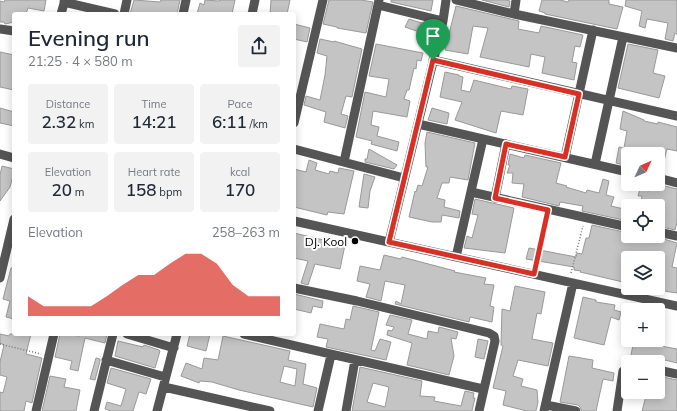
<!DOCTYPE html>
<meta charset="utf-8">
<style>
body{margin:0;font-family:Mulish,sans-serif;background:#f2f2f3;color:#1f2937;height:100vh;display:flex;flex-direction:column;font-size:15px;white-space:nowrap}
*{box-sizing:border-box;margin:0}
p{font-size:13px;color:#747a83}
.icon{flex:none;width:22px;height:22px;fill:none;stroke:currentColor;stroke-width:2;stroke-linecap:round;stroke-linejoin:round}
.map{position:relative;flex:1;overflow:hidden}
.side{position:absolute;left:12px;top:12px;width:284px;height:324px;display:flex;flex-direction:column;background:#fff;border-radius:4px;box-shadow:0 2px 10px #0003}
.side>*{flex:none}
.needle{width:26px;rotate:46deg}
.tools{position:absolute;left:621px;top:147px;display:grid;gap:8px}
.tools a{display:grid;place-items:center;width:44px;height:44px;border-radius:4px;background:#fff;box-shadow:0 2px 10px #0003;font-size:20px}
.pin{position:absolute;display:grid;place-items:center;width:34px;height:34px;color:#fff;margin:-41px -17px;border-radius:50% 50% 50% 0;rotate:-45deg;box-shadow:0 0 4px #0007}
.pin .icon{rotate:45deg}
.round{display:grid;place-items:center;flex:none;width:42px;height:42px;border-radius:4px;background:#f2f2f3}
.overview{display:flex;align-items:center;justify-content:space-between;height:68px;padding:0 16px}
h1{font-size:22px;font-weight:600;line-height:30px}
.metrics{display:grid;grid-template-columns:repeat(3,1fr);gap:6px;height:68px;padding:4px 16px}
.metrics div{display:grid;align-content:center;border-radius:4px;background:#f2f2f3;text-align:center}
.metrics b{font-size:17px;font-weight:600}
.metrics small{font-size:11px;font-weight:400}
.metrics p{font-size:11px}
.chart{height:112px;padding:8px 16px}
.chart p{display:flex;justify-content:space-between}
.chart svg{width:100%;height:72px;margin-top:4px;fill:#d93025;opacity:.7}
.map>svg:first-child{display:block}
</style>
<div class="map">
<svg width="677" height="411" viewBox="0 0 677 411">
<rect width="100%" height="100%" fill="#fff"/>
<path fill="#c4c4c4" stroke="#999" fill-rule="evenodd" d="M5,0H46L44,11L28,8L26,14H14V22L5,24L4,22H0V1L4,2Z
M134,0L160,2L161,0H180L177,14H130Z
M205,0L219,1L220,0H235L232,14H197L200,3L204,5Z
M271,0H290L287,14H270Z
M329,0H361L373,2L366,33L337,28V27L323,24Z
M391,0H433L431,11L391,2Z
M482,0H506L510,1L509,7Z
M542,0H560L568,2L569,0H609V4L623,7L617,29L545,14V13L539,11Z
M626,0H677V34L675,33L673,41L665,39L668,23L647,19L645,28L639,26L642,11L625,6Z
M456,6L519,21L518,29L539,33L541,26L583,35L580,47L575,46L572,62L577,63L574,80L542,73L545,57L531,54L529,67L480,57L488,28L473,26L468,54L445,50Z
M409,19L425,24L422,33L405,27Z
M294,24L310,28L307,42L294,39Z
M320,39L334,42V41L362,49L352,97L346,96L341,114L348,116L345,128L324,122L326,112L304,105L306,96L320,100L325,75L327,56L317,53Z
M376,44L423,53L421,61L417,60L416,69L414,68L409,90H407L404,99L410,101L407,117L373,111L371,125L379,127L377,136L399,142L397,151L371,144L372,141L356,137L365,92L386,97L389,79L369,76Z
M628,44L658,50L653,73L665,76L659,98L618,88Z
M0,52L14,55V90L0,87Z
M445,72L459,75V76L463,77L461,90L470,92L474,80L511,89L512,86L528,89L523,115L501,111L496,133L455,120L462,102L440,97Z
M0,108L14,112V126L0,123Z
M432,108L449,113L447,124L428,120Z
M623,111L644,120V121L658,124V122L677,127V151L667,149L661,173L658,172V154H628V166L616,163L619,147L624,148L627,131L620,129Z
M427,132L475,143L468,180L450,177L449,183H442L437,198L445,200L444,207L460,211L459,218L442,215L441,222H432L409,217L415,191L416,192L418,185L422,186L428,167H426L425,143Z
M369,149L397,165L394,169L365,162V159H367Z
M510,154L524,158L525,155L561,163L556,183L567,186L566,187L586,193L587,190L599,193L603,179L609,181L606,195L614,197L611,206L628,210V221L582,211L583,206L560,202L559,206L522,197L524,184L512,183L513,173H507L510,165H508Z
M309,160L317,163L315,170L329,174L330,171L338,173L339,168L354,171L344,214L328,212L327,215L294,207V169L306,172Z
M2,166L14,169V172L10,187L0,201V175Z
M364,174L375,177L370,191L368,208L359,207Z
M650,184H657L677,189V222L675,230L658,226V206H640L642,196H638L640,189L649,191Z
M475,199L514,208L505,253L464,248L467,236L472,238L478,215L472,214Z
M592,225L628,233V236H654L677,243L672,267L677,268V293L658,290V258H628V268H626L623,282L580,272L581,271L574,270V267L526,259L529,248L576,257L577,253L582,254L586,238H589Z
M294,233L345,245L340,269L315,264L308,285L301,283L308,261L294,258Z
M384,255L401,259L402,257L455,271L454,272L486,278L484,284L494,285L490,306L494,307L492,322L470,317L469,322L395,304L396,301L401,304L405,285L385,281L381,301L366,297L370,284L357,281L360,266L380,270Z
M11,268H14V319L6,317L10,301L3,299Z
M515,286L545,292L541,314L537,313L532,339L553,343L548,366L518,360L513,376L523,379L521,386L537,390L538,402L536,411H527L503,405L506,391L493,388L503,346L501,345L502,309L510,311Z
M294,294L323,301L322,308L313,306L311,313L294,309Z
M583,297L596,300V302L615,305L614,310L621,312L619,320L611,317L604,345L574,338Z
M353,306L379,312L371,350L375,351L380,339L391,342L386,360L326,347L328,339L317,337L320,324L344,329L346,319L350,320Z
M390,315L412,320L408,334L427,339L428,331L438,333L439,327L458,332L456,339L451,338L454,356L449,375L407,365L412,343L387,335L388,330L392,331L394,327L386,325Z
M0,334L9,336L10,334H31L26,354L42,358L32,403L26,401L24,411H0V392L3,393L7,377L0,375V362L4,345L0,343Z
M60,334L80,336V334H107L105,343L85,338L78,371L70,369L72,361L55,357Z
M190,334H210L206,351L187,346Z
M223,336L290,351L288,360L306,364L303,384L317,388L313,407L239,390L212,382L200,381L199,383L181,376L186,363L202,369L204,358L218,360ZM284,366L297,369L295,386L280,382Z
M478,339L488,341L484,359L475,357Z
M118,341L143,347L144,345L159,350L160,351L155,368L115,356Z
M634,341L677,349V363L665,360L664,363L646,359L645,362L630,359Z
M569,356L593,360L592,368L614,373L613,381L603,379L596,411H582L580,407L578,405L560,402Z
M96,358L100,359V361L95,380L90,379Z
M360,367L422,381L420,396L435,397L434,401L461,406L465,391L474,393L473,398H475L472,411H352ZM373,383L389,387L385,407L367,402Z
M111,368L151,379L146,394L139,392L133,411H111L105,409L107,402L121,406L126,389L107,383Z
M50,376L66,379L64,387L80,390L76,411H42Z
M658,376L677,380V411H642L647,392H658Z"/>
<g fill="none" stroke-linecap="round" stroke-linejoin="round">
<path stroke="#777" stroke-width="1.5" stroke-dasharray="1 2" stroke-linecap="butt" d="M535,266L546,217
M571,273L583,226
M0,344L41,354"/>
<path stroke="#555" stroke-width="9" d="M456,0L514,14L677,48
M64,2L115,14
M378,5L443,21
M61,14L65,0
M124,14L127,0
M183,14L186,0
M252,14L255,0
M514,14L516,0
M0,29L14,31
M433,60L677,116
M294,123L323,0
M418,124L628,172
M294,149L404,178
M0,154L14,158
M565,157L593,30
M344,162L379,0
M595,164L623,37
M658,178L677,183
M471,192L628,227
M495,198L506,144
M294,221L677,306
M658,232L677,236
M389,242L443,21L446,0
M456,257L483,139
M0,278L14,219
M294,288L357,301L489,333L494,336L495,341L479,411
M127,334L174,348
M244,334L483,389
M106,360L165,377
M658,370L677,374
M164,387L270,411
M546,405L576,411
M36,411L54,334
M94,411L113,334
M157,411L177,334
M318,411L331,355
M346,411L355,360
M544,411L573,283
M617,411L623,371L628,368"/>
</g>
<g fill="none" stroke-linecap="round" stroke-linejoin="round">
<g stroke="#fff" stroke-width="8">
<path id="route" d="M433,60L579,94L565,157L506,144L495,198L548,210L534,274L389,242Z"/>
</g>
<use href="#route" stroke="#d93025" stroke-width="5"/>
</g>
<circle fill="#000" stroke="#fff" stroke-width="1.5" cx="355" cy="241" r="4"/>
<g text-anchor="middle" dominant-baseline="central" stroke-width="4" stroke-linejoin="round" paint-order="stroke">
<g font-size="12" fill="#000" stroke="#fff" text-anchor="end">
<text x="347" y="241">DJ. Kool</text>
</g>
</g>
</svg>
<div class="tools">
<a><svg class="needle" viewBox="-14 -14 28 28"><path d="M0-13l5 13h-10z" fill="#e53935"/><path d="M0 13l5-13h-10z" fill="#747a83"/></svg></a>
<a><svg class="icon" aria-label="locate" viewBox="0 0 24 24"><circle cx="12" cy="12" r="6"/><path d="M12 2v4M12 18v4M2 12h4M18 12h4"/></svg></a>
<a><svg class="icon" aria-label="layers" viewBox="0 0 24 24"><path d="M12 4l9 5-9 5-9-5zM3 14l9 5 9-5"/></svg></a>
<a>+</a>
<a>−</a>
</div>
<div class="pin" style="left:433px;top:60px;background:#1e9e55"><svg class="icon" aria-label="arrive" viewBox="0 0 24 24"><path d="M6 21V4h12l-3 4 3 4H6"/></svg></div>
<section class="side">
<div class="overview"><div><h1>Evening run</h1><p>21:25 · 4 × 580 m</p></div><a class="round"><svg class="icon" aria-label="share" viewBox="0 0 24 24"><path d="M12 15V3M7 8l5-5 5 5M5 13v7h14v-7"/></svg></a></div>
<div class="metrics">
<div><p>Distance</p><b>2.32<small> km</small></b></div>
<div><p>Time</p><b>14:21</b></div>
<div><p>Pace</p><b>6:11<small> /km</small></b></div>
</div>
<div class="metrics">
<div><p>Elevation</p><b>20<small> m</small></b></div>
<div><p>Heart rate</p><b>158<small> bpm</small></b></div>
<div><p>kcal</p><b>170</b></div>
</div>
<div class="chart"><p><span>Elevation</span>258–263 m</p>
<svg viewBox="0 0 160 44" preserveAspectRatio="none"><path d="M0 44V32L10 38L20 38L30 38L40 38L50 32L60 25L70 19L80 19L90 12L100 6L110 6L120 12L130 25L140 32L150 32L160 32V44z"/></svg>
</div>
</section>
</div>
